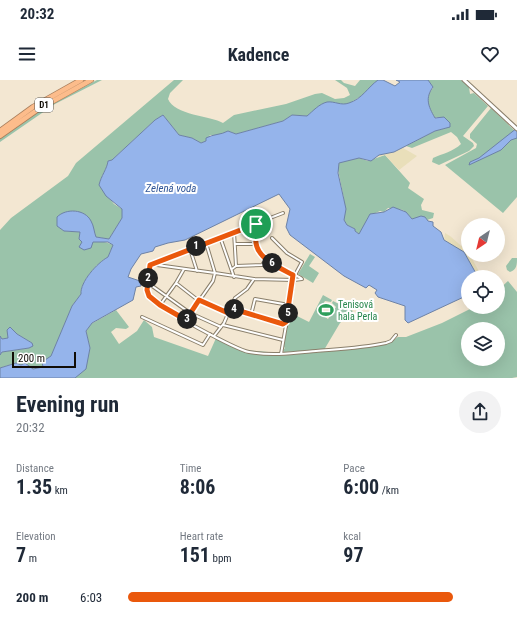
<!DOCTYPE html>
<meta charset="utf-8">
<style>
body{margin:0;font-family:"Roboto Condensed",sans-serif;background:#f2f2f3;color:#1f2937;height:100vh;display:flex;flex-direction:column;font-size:15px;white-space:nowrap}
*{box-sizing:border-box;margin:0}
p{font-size:13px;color:#747a83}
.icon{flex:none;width:22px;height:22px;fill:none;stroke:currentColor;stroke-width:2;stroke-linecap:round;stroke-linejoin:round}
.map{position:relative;height:298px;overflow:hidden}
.drawer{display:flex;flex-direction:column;background:#fff;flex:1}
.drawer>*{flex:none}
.needle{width:26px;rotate:215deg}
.controls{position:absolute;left:461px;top:138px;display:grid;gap:8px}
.controls a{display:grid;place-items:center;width:44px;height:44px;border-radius:50%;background:#fff;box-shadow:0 4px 16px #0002;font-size:20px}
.scale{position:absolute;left:12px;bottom:10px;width:64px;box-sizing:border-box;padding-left:4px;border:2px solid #110d06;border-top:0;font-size:11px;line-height:14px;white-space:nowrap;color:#110d06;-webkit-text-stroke:3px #fff;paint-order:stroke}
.pin{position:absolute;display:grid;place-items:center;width:34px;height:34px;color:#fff;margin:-17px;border:2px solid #fff;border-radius:50%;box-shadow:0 1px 4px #0007}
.km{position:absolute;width:20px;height:20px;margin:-10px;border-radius:50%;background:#222;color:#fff;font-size:11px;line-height:20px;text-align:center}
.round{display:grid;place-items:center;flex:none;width:42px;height:42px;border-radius:21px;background:#f2f2f3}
.overview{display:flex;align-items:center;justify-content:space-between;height:68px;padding:0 16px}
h1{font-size:22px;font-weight:700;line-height:30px}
.stats{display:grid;grid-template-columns:repeat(3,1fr);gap:6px;height:68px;padding:4px 16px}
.stats div{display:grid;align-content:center}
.stats b{font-size:20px;font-weight:700}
.stats small{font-size:11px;font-weight:400}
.stats p{font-size:11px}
ul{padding:0 16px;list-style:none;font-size:13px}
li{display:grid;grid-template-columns:64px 48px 1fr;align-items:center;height:30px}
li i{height:10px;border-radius:5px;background:#ea580c}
.status{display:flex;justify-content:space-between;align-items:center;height:28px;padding:0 20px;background:#fff;direction:ltr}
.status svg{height:11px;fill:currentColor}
header{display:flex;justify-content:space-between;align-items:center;height:52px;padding:0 16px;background:#fff;font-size:18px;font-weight:700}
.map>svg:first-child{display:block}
</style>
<div class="status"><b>20:32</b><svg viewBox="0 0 49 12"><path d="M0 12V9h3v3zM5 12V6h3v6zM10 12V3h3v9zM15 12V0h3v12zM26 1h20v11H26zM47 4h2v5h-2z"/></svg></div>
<header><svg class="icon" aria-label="menu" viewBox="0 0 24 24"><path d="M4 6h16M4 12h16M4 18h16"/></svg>Kadence<svg class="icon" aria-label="heart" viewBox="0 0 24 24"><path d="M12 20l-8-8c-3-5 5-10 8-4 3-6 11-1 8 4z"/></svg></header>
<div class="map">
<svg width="517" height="298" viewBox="0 0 517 298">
<rect width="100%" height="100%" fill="#f3e7d2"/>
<path fill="#9ac3aa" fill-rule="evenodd" d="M97,0H102L55,24L0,62V59L36,33Z
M174,0H183L170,13L168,19C174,35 211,36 223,43L234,35L286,24L315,14L322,13L335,19L344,18L350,15L347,8L335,0H341L344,3L355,6L360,0H378L366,13L350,23L342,25L330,22L324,24L307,36L292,35L283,41L236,54L228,51L222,55H210L206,61L201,63L192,58L179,55L163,35L155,40L112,80L108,81C107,89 101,96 99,105L114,124L122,129V138L109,159L96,157C90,142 92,137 75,131L60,148L64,151L80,152L79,159C90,161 104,160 113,165L108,177C97,183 80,202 81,214L72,226L51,277L42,282L43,287L32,289L15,283L0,288V275L2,272L29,268L32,263L17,254L10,247L8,258L2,259L0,256V150L11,138L68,96L76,83Z
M428,0H461L469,7L470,14L474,13L488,26L463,56L473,63L474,66L469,71L439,85L432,82L433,78C442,74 454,71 461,64L457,57L451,52L412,68L406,66L435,51L446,48L437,37L435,38C428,26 424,19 433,8Z
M491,28L517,53V117L503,133L445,85L476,68L477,64L470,58V54Z
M385,75L410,103L408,108L424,119L421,125L422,130L434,133L433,138L427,140L425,137L412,139L403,130L388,128L384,132L380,131L369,136L365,145L359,154L355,151V149L347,145L344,140V119L337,85L341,82L359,78L368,81Z
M310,174L315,177L309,186L319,193L313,203L298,194Z
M512,178H517C517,184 517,190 510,192L507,190L506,186Z
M508,201L517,212V297L512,298H75L90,268L86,251L91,244L116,230L129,247L126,249L116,248L111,252L119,264L137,251L144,240L152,247L154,257L208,276L217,256L244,270L280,273L277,276L355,269L389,263L398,257H406L442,243L474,227H498V210ZM468,249H498V279H468Z
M323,215L332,220L331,222L325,221L318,232L328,239L336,227L332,223L333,221L353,231L340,243L324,270L284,272L283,270L285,268L283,266L290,230L293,234L309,242Z"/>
<path fill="#e9dfba" d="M403,68L417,76L399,90L385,75L378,77L379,75L394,72Z
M445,153L450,156L468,172V175H470L482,197H478L464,172L444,160Z"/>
<path fill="#95b4eb" stroke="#6d82a6" d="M378,0H383L395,6L400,2L396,0H428L433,7C425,18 428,26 435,38L444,37L450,43V47L435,51L394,72L379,75L371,81L359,78L339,83L338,93L346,129L344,140L347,145L355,149V151L359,154L370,134L384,132L393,127L406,132L412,139L421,136L425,137L428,141L433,142V146L441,152L444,160L464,172L478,197H468V215L408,243L405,240V226L378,217L375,213L377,210L369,205L366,208L344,196L290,155L286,147L290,129L279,114L185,160L168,163L155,167L153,171L141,174L131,189L128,197L140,201L141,206L136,207L133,220L92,243L86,251L90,268L86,289L75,298H0V288L16,283L21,285L25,283L33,289L43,287L42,282L51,276L72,226L81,214C80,202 97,183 108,177L113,165L108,162H93L91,168L84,170L79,167L82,162L79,159L80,152L64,151L57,146V137C66,128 85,129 91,141C94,146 94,152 96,157L109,159L122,138V129L106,116L99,105C101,96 107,89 108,81L112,80L155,40L163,35L179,55L192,58L201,63L206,61V58C213,54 221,55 228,51L236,54L283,41L292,35L307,36C313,31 319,24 327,22C335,21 341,26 349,23C362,19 368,7 378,0Z
M517,48V58L511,60L501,70L469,85L470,82L479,78Z
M10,247L17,254L32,263L33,266L29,268L2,272L0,275V256L2,259L8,258L7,250Z"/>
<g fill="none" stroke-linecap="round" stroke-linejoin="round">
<g stroke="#8a7f6b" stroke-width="4">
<path id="street" d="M283,133L151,184C146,188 146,213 150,218C158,228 237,270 249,272C272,276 294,273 316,271C340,269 362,268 386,263L391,261L396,255
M256,144C257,150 255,156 256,162C258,183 287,190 301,198
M220,157L234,197
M272,158L287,173L302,182L295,195
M206,163L215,193L254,199L294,200
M235,164H256
M190,169L197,191
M156,181L157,185L215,193L213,201L199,221L176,203L184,189
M236,186L262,185L266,179
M232,189L236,186L234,152
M148,203L190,233L186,240
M160,225L176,203
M231,228L283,244L286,247
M251,235L255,219L289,225
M142,237L203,265L210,254
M223,245L283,260
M221,247L190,233L199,221L228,233
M214,256L224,243L235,218L247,209L254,199
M281,274L294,200L302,199"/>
</g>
<g stroke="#8a7f6b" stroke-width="5">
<path id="secondary" d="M464,0L517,49"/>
</g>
<g stroke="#aa7f5c" stroke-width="6">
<path id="highway" d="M0,51L33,27L81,0
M0,56L37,30L91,0"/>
</g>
<use href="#street" stroke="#fff" stroke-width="2"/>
<use href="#secondary" stroke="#fff" stroke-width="3"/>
<use href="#highway" stroke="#fcbc8b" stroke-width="4.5"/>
</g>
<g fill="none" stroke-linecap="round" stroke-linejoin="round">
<g stroke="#fff" stroke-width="8">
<path id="route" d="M256,144C257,150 255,156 256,163C258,179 280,188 293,195L286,242L283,244L230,228L228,233L199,220L186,240L160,225L149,216L147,210L150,185Z"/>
</g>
<use href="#route" stroke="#ea580c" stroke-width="5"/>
</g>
<defs>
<g id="stadium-bare" transform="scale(1.2)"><path d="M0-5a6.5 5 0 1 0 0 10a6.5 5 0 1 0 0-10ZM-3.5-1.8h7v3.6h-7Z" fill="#2e9e5b" stroke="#fff" stroke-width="2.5" paint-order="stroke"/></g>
</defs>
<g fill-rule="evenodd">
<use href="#stadium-bare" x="326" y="230"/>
</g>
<g text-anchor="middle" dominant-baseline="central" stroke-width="4" stroke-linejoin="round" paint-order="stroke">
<rect fill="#fff" stroke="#585651" stroke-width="1" x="35" y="18" width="18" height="14" rx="3"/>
<g font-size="9" font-weight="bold" fill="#110d06">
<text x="44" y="25">D1</text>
</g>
<g font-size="10" fill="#27864d" stroke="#fff" text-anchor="start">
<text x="338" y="224">Tenisová<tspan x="338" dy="12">hala Perla</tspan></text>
</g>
<g font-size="11" font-style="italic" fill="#305597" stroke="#fff">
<text x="171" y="108">Zelená voda</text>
</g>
</g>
</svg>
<div class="controls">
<a><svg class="needle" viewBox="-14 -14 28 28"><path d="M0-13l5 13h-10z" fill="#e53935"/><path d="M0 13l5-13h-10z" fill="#747a83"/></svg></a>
<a><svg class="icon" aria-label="locate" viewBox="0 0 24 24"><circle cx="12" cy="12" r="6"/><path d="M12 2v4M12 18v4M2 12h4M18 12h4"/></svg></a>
<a><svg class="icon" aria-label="layers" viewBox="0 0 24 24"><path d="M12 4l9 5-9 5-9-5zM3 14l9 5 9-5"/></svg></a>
</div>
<div class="scale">200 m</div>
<div class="pin" style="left:256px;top:144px;background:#1e9e55"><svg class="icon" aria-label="arrive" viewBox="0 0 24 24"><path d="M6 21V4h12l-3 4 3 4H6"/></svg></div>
<b class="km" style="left:196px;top:166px">1</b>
<b class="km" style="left:148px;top:198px">2</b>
<b class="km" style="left:187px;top:239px">3</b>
<b class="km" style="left:234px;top:229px">4</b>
<b class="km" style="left:288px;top:233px">5</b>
<b class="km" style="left:272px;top:183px">6</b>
</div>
<section class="drawer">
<div class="overview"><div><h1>Evening run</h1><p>20:32</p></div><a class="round"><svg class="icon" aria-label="share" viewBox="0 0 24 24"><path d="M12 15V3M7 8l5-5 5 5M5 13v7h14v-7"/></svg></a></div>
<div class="stats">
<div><p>Distance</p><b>1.35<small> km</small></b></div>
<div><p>Time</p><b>8:06</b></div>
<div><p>Pace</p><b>6:00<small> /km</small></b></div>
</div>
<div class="stats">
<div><p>Elevation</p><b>7<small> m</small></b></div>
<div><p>Heart rate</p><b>151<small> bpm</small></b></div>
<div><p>kcal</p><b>97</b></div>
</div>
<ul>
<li><b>200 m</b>6:03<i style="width:87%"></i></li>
</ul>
</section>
